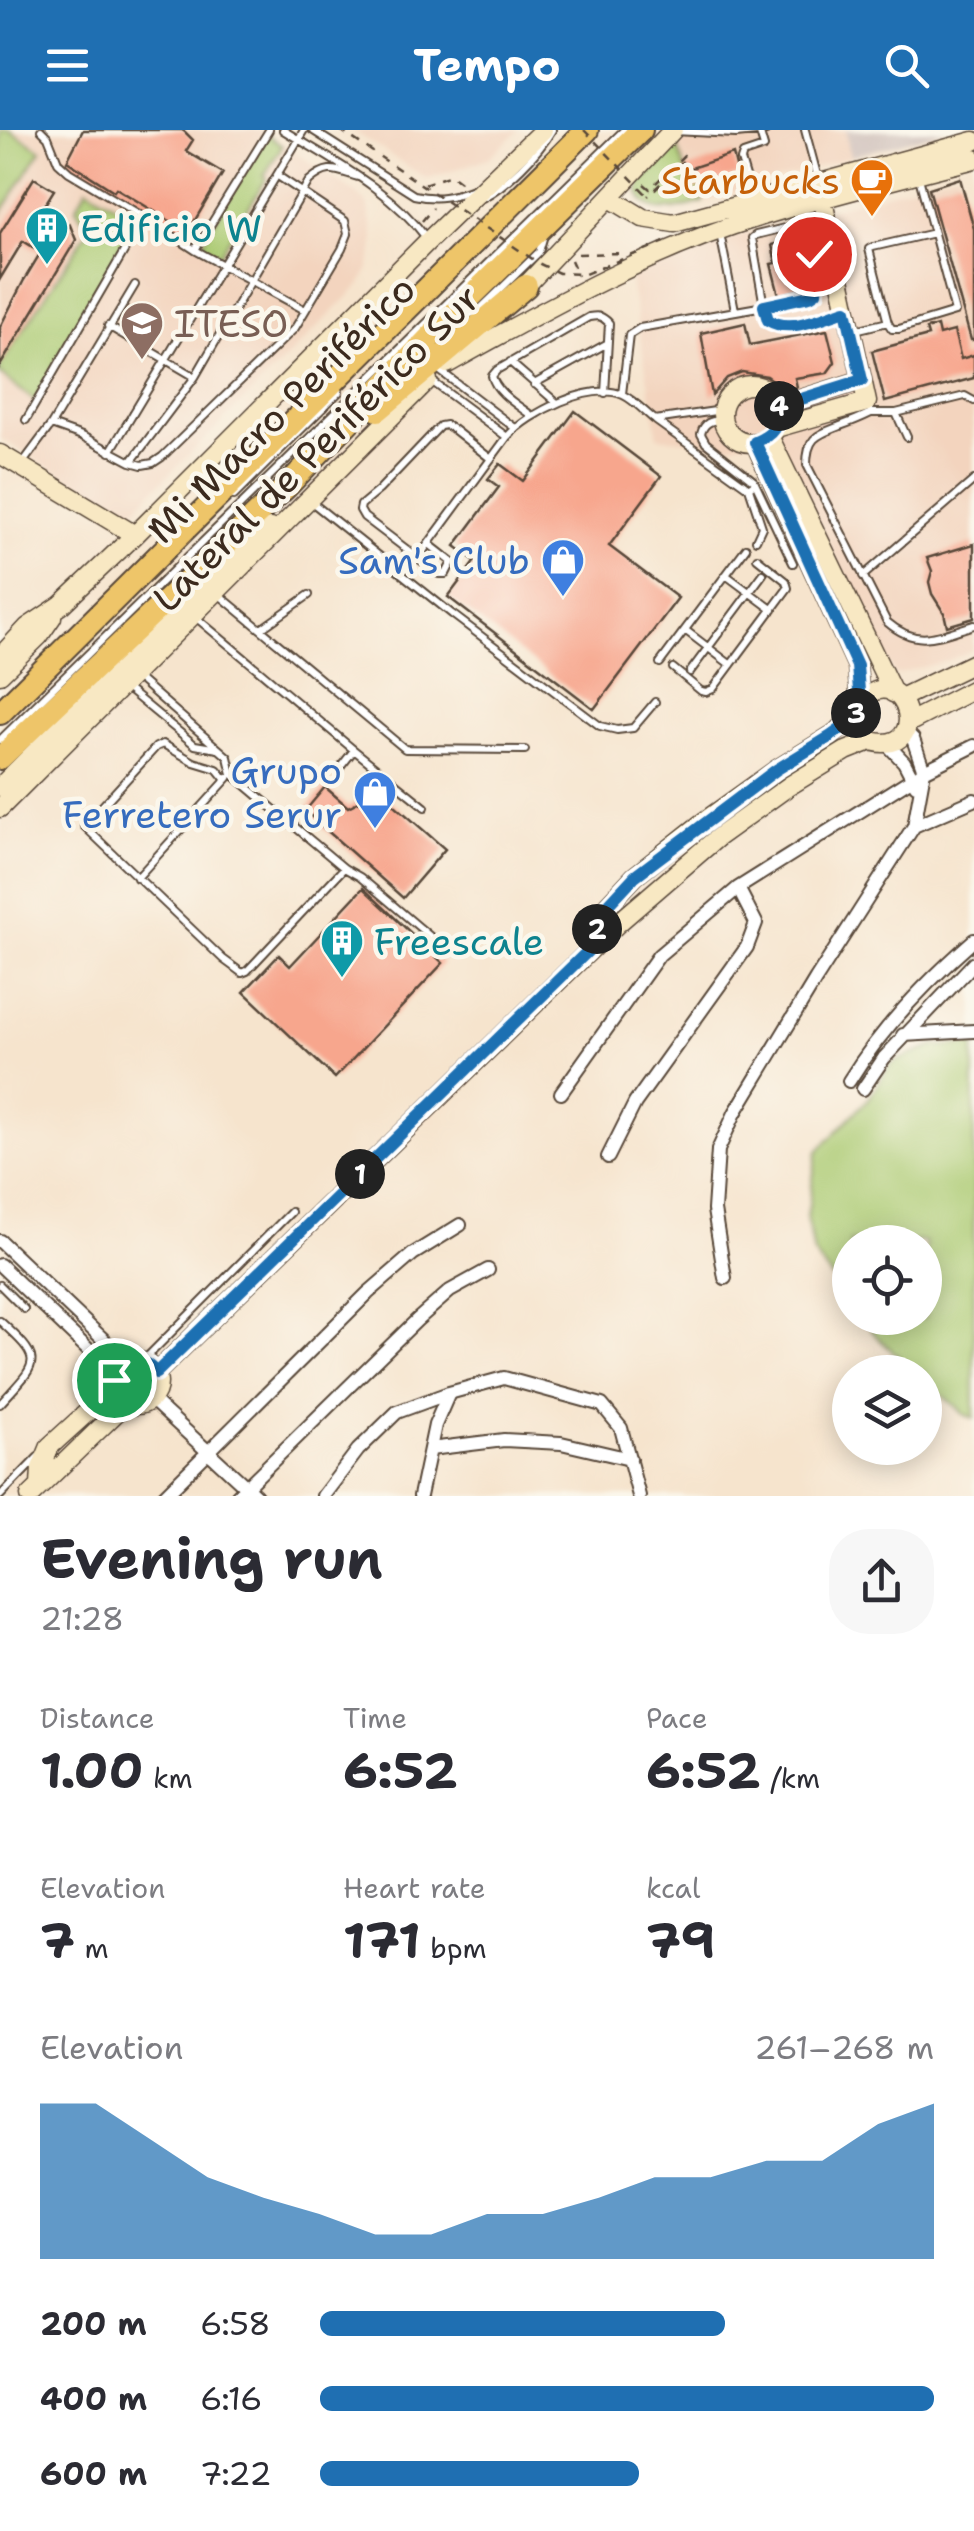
<!DOCTYPE html>
<meta charset="utf-8">
<style>
body{margin:0;font-family:"Shantell Sans",sans-serif;background:#f7f7f7;color:#2b2b33;height:100vh;display:flex;flex-direction:column;font-size:38px;white-space:nowrap}
*{box-sizing:border-box;margin:0}
p{font-size:32px;color:#7c7c81}
.icon{flex:none;width:55px;height:55px;fill:none;stroke:currentColor;stroke-width:2;stroke-linecap:round;stroke-linejoin:round}
.map{position:relative;height:1366px;overflow:hidden}
.sheet{display:flex;flex-direction:column;background:#fff;flex:1}
.sheet>*{flex:none}
.controls{position:absolute;left:832px;top:1095px;display:grid;gap:20px}
.controls a{display:grid;place-items:center;width:110px;height:110px;border-radius:50%;background:#fff;box-shadow:0 5px 25px #0003;font-size:50px}
.pin{position:absolute;display:grid;place-items:center;width:85px;height:85px;color:#fff;margin:-42px;border:5px solid #fff;border-radius:50%;box-shadow:0 2px 10px #0007}
.km{position:absolute;width:50px;height:50px;margin:-25px;border-radius:50%;background:#222;color:#fff;font-size:28px;line-height:50px;text-align:center}
.round{display:grid;place-items:center;flex:none;width:105px;height:105px;border-radius:40px;background:#f7f7f7}
.headline{display:flex;align-items:center;justify-content:space-between;height:170px;padding:0 40px}
h1{font-size:55px;font-weight:700;line-height:75px}
.stats{display:grid;grid-template-columns:repeat(3,1fr);gap:15px;height:170px;padding:10px 40px}
.stats div{display:grid;align-content:center}
.stats b{font-size:50px;font-weight:700}
.stats small{font-size:28px;font-weight:400}
.stats p{font-size:28px}
.chart{height:280px;padding:20px 40px}
.chart p{display:flex;justify-content:space-between}
.chart svg{width:100%;height:180px;margin-top:10px;fill:#1f6fb2;opacity:.7}
ul{padding:0 40px;list-style:none;font-size:32px}
li{display:grid;grid-template-columns:160px 120px 1fr;align-items:center;height:75px}
li i{height:25px;border-radius:12px;background:#1f6fb2}
header{display:flex;justify-content:space-between;align-items:center;height:130px;padding:0 40px;background:#1f6fb2;color:#fff;font-size:45px;font-weight:700}
.map>svg:first-child{display:block}
</style>
<header><svg class="icon" aria-label="menu" viewBox="0 0 24 24"><path d="M4 6h16M4 12h16M4 18h16"/></svg>Tempo<svg class="icon" aria-label="search" viewBox="0 0 24 24"><circle cx="10" cy="10" r="6"/><path d="M15 15l6 6"/></svg></header>
<div class="map">
<svg width="974" height="1366" viewBox="0 0 974 1366">
<rect width="100%" height="100%" fill="#fbf7ec"/>
<filter id="ink" filterUnits="userSpaceOnUse"><feTurbulence type="fractalNoise" baseFrequency=".01" numOctaves="2"/><feDisplacementMap in="SourceGraphic" scale="20" xChannelSelector="R" yChannelSelector="G"/><feConvolveMatrix kernelMatrix="1 2 1 2 8 2 1 2 1" color-interpolation-filters="sRGB"/></filter>
<filter id="wash" filterUnits="userSpaceOnUse"><feTurbulence type="fractalNoise" baseFrequency=".0048" numOctaves="4" result="noise"/><feDisplacementMap in="SourceGraphic" scale="40" xChannelSelector="R" yChannelSelector="G"/><feGaussianBlur stdDeviation="2.25" result="paint"/><feColorMatrix in="noise" values="0 0 0 0 0 0 0 0 0 0 0 0 0 0 0 0 0 1.4 0 .05"/><feComposite in="paint" operator="in"/></filter>
<g filter="url(#wash)">
<rect width="100%" height="100%" fill="#f6e4cd"/>
<path fill="#f3d4be" d="M0,0H261L355,62L367,73L374,109L373,123L369,138L361,154L128,385L0,308Z
M352,0H519L489,28L427,49Z
M692,0H846L850,27L674,81L660,80L645,74L638,63L639,55Z
M958,42L974,100V519L949,530L895,545L777,311L780,301L728,316L658,307L629,145L633,137Z"/>
<path fill="#cfc0ba" d="M846,0H947L850,27Z"/>
<path fill="#abca72" stroke="#737a48" stroke-width="2.5" d="M0,0H10L41,20L0,85Z
M266,4L282,16L264,46L267,48L219,126L206,118L203,112Z
M677,15L691,59L700,57L703,72C680,79 647,90 638,60L642,51Z
M87,58L137,88L35,271L0,244V236L89,99L76,78Z
M974,914V1288L965,1285L925,1250V1242H916L877,1207L862,1188H925V1112H850V1172L814,1124L807,1087L817,1022L870,967L891,933L934,916Z"/>
<g id="blocks">
<path fill="#f7a68d" d="M83,0H182L185,2L193,10L186,21L223,43L188,102L116,58L114,61L67,31Z
M733,24L738,45L692,60L685,40Z
M34,48L54,60L29,100L49,113L56,105L60,108L70,95L76,110L0,236V197L24,150L41,122L23,111L0,149V103Z
M960,48L974,99V210H971L929,58Z
M799,102L806,129L808,158L779,165L771,134L776,133L772,115L790,110L789,104Z
M745,193L750,215L827,200L835,232L827,243L795,248L797,257L786,260L767,246L742,242L727,248L712,265L701,203Z
M937,196L939,205L954,201L961,229L974,225V248L885,272L872,221L928,206L926,199Z
M575,281L661,346L609,416L678,468L594,579L448,467L475,431L455,416L499,357L488,349L500,334L523,351Z
M974,414V488L947,496L944,483L932,464L929,452L932,441L927,428Z
M325,657L348,677L379,661L445,719L403,768L305,681Z
M363,758L443,833L335,948L244,862L279,825L290,836Z"/>
</g>
</g>
<g filter="url(#ink)">
<use href="#blocks" fill-opacity="0" stroke="#574638" stroke-width="2.5"/>
<g fill="none" stroke-linecap="round" stroke-linejoin="round">
<g stroke="#574638" stroke-width="10">
<path id="lane" d="M41,0L48,7L58,32L69,42L144,87L195,120L305,180
M283,0C335,32 391,60 428,110
M312,0L414,65C436,70 453,67 473,59
M805,0L819,52
M673,1L736,4L766,1
M918,44L955,182L899,199H892L888,193L869,119L873,117L934,103
M752,67L741,30L743,24L764,17L759,0
M482,68C507,55 538,24 552,0
M797,95H804C812,109 817,146 815,162L810,165L764,176L752,108L756,105Z
M720,103L735,180
M195,120L269,0
M135,155L51,295L82,306L131,332L142,335L153,333L162,327L295,198L342,119L348,104L345,91L278,46
M464,187L479,180L539,122L544,105
M108,196L195,247
M855,200L888,192
M510,232L557,273
M439,240L515,298
M430,250L507,307
M534,254L606,214
M622,264L629,205L640,198L764,176L768,190C790,204 821,187 844,181
M869,276L871,283C861,288 851,292 840,296C817,305 807,307 807,335L887,492C918,519 940,505 974,495
M871,283H896L965,266L974,271
M896,283L907,307
M532,286C518,275 496,263 492,246L497,240L589,187C599,185 602,186 609,193L605,263
M722,289C711,291 704,292 701,304L706,313L754,351L793,433
M26,290L144,87
M656,291L749,358
M110,322L304,0
M131,332L195,247L309,51C329,34 335,40 358,47
M22,334L51,295
M751,356L749,358L762,397L756,410
M234,366L339,262
M309,370L452,484L600,596L617,600L633,598L655,572
M429,414L452,432L446,444H439L364,387L360,380L361,375L379,360L440,296L446,295L453,299L491,329
M418,428L507,307C528,283 591,251 623,265C634,270 646,283 655,290L722,280
M726,445L773,480
M863,446L974,350
M217,463L405,619L525,620
M193,485L354,620L425,677
M261,499L309,465
M685,500L731,535
M660,533L746,418
M673,538L701,561L706,562L713,559L788,458L786,451L757,428
M690,542L763,444
M134,545L228,627L232,644L344,738L360,747L446,820
M126,558L195,615L218,619
M0,610L624,0
M339,639L354,620
M226,650L217,639L194,632L163,614L156,617L84,696L223,829L242,843L247,841L344,738
M137,748L228,648
M0,1155L24,1179
M0,1191C45,1232 39,1231 0,1274
M143,1231L291,1082
M0,1366L38,1327"/>
</g>
<g stroke="#574638" stroke-width="16">
<path id="street" d="M886,613L904,632L916,655
M914,696L974,670
M903,905L974,901
M849,951C881,899 927,851 974,810
M863,959L884,928L974,833
M561,963L659,825L738,758L924,641L974,616
M608,1027L635,973L747,817L756,793L738,758
M0,1111L127,1232
M0,1135L115,1245
M725,1148L714,1080L718,1020L735,983L816,849L914,696L924,641L913,609L905,601
M151,1269L256,1366
M430,1319L504,1310L561,1313L630,1329
M164,1366L368,1163L413,1124L460,1095
M237,1366L417,1190L450,1161L488,1140
M323,1366L358,1320L397,1282L449,1263L504,1248L602,1275L621,1298L639,1366
M420,1366L435,1295L449,1263"/>
</g>
<g stroke="#574638" stroke-width="21">
<path id="secondary" d="M610,68L643,88L674,93L974,11
M519,163L673,0
M447,234C546,179 650,120 759,87C830,65 902,48 974,29
M722 284a29 29 0 1 1 58 0a29 29 0 1 1-58 0Z
M779,276L862,250
M776,298L867,272L821,62
M769,306L893,563
M755,313L857,536C858,546 859,557 859,567C860,578 853,587 858,597C862,607 872,613 883,613C932,613 900,527 860,573
M0,324L135,405
M0,527L28,497L61,475L135,405L429,110L543,0
M0,544L39,506L52,487
M901,568L974,533
M908,593L974,559
M0,657L247,411L270,398
M0,678L428,250
M592,812L607,776L635,746L702,693L776,640L831,606L856,587
M114 1253a22 22 0 1 1 44 0a22 22 0 1 1-44 0Z
M156,1243L617,794L718,707L789,656L846,621L871,611
M40,1356L41,1338L50,1316L114,1258
M30,1366L118,1281L129,1274"/>
</g>
<g stroke="#574638" stroke-width="26">
<path id="highway" d="M378,280L526,156
M0,583L587,0
M0,628L287,356L440,197L641,0"/>
</g>
<path stroke="#574638" stroke-width="2.5" stroke-dasharray="8 8" stroke-linecap="butt" d="M424,54L451,45L463,54
M644,54L650,59L684,25L686,28L648,66
M422,91L433,78
M578,124L625,123
M571,130L578,146"/>
<use href="#lane" stroke="#fff" stroke-width="6"/>
<use href="#street" stroke="#fff" stroke-width="12"/>
<use href="#secondary" stroke="#f8e8c3" stroke-width="18"/>
<use href="#highway" stroke="#eec569" stroke-width="22"/>
<path stroke="#574638" stroke-width="2.5" stroke-dasharray="8 8" stroke-linecap="butt" d="M340,0L540,134L559,143L585,144L665,112
M584,0L648,66"/>
</g>
</g>
<g fill="none" stroke-linecap="round" stroke-linejoin="round" filter="url(#ink)">
<g stroke="#fff" stroke-width="20">
<path id="route" d="M114,1250C121,1228 142,1225 156,1243L588,821L607,776L635,746L776,640L831,606L856,588L860,573L857,536L755,312C773,305 779,296 779,276L862,250L846,180C823,187 791,204 768,190L764,176L810,166L816,162C818,149 811,137 814,124"/>
</g>
<use href="#route" stroke="#1f6fb2" stroke-width="12"/>
</g>
<defs>
<g id="cafe-pin" transform="scale(2.25)"><path d="M0 17L-7.5 6A9.5 9.5 0 1 1 7.5 6Z" fill="#e8710a" stroke="#fbf7ec"/><path d="M-5.5-4.5H6V0H3Q3 3.5 0 3.5H-2.5Q-5.5 3.5-5.5 0ZM3-3.2v2h1.7v-2ZM-6 4.5H4V6H-6Z" fill="#fff"/></g>
<g id="building-pin" transform="scale(2.25)"><path d="M0 17L-7.5 6A9.5 9.5 0 1 1 7.5 6Z" fill="#0f9aa8" stroke="#fbf7ec"/><path d="M-4-6H4V6H1V3H-1V6H-4ZM-2.5-4.3h1.7v1.8h-1.7ZM.8-4.3h1.7v1.8H.8ZM-2.5-1h1.7V.8h-1.7ZM.8-1h1.7V.8H.8Z" fill="#fff"/></g>
<g id="university-pin" transform="scale(2.25)"><path d="M0 17L-7.5 6A9.5 9.5 0 1 1 7.5 6Z" fill="#8d6e63" stroke="#fbf7ec"/><path d="M0-5L7-2L0 1L-7-2ZM-4 1L0 2.5L4 1V4Q0 6-4 4Z" fill="#fff"/></g>
<g id="shop-pin" transform="scale(2.25)"><path d="M0 17L-7.5 6A9.5 9.5 0 1 1 7.5 6Z" fill="#3f7fe0" stroke="#fbf7ec"/><path d="M-5-2.5h2.3a2.7 3.5 0 0 1 5.4 0H5L5.5 6h-11ZM-1.5-2.5h3a1.5 2.3 0 0 0-3 0Z" fill="#fff"/></g>
</defs>
<g fill-rule="evenodd">
<use href="#cafe-pin" x="872" y="50"/>
<use href="#building-pin" x="47" y="98"/>
<use href="#university-pin" x="142" y="193"/>
<use href="#shop-pin" x="563" y="430"/>
<use href="#shop-pin" x="375" y="662"/>
<use href="#building-pin" x="342" y="811"/>
</g>
<g text-anchor="middle" dominant-baseline="central" stroke-width="9" stroke-linejoin="round" paint-order="stroke">
<g font-size="38" fill="#c56008" stroke="#fbf7ec" text-anchor="end">
<text x="840" y="50">Starbucks</text>
</g>
<g font-size="38" fill="#0d838f" stroke="#fbf7ec" text-anchor="start">
<text x="80" y="98">Edificio W</text>
<text x="374" y="811">Freescale</text>
</g>
<g font-size="38" fill="#785e54" stroke="#fbf7ec" text-anchor="start">
<text x="174" y="193">ITESO</text>
</g>
<g font-size="38" fill="#3b2a1e" stroke="#fbf7ec">
<text transform="translate(281 279) rotate(-45)">Mi Macro Periférico</text>
<text transform="translate(316 318) rotate(-45)">Lateral de Periférico Sur</text>
</g>
<g font-size="38" fill="#366cbe" stroke="#fbf7ec" text-anchor="end">
<text x="530" y="430">Sam's Club</text>
<text x="342" y="640">Grupo<tspan x="342" dy="44">Ferretero Serur</tspan></text>
</g>
</g>
</svg>
<div class="controls">
<a><svg class="icon" aria-label="locate" viewBox="0 0 24 24"><circle cx="12" cy="12" r="6"/><path d="M12 2v4M12 18v4M2 12h4M18 12h4"/></svg></a>
<a><svg class="icon" aria-label="layers" viewBox="0 0 24 24"><path d="M12 4l9 5-9 5-9-5zM3 14l9 5 9-5"/></svg></a>
</div>
<div class="pin" style="left:114px;top:1250px;background:#1e9e55"><svg class="icon" aria-label="arrive" viewBox="0 0 24 24"><path d="M6 21V4h12l-3 4 3 4H6"/></svg></div>
<div class="pin" style="left:814px;top:124px;background:#d93025"><svg class="icon" aria-label="check" viewBox="0 0 24 24"><path d="M5 12l5 5 9-10"/></svg></div>
<b class="km" style="left:360px;top:1044px">1</b>
<b class="km" style="left:597px;top:799px">2</b>
<b class="km" style="left:856px;top:583px">3</b>
<b class="km" style="left:779px;top:276px">4</b>
</div>
<section class="sheet">
<div class="headline"><div><h1>Evening run</h1><p>21:28</p></div><a class="round"><svg class="icon" aria-label="share" viewBox="0 0 24 24"><path d="M12 15V3M7 8l5-5 5 5M5 13v7h14v-7"/></svg></a></div>
<div class="stats">
<div><p>Distance</p><b>1.00<small> km</small></b></div>
<div><p>Time</p><b>6:52</b></div>
<div><p>Pace</p><b>6:52<small> /km</small></b></div>
</div>
<div class="stats">
<div><p>Elevation</p><b>7<small> m</small></b></div>
<div><p>Heart rate</p><b>171<small> bpm</small></b></div>
<div><p>kcal</p><b>79</b></div>
</div>
<div class="chart"><p><span>Elevation</span>261–268 m</p>
<svg viewBox="0 0 160 44" preserveAspectRatio="none"><path d="M0 44V6L10 6L20 15L30 24L40 29L50 33L60 38L70 38L80 33L90 33L100 29L110 24L120 24L130 20L140 20L150 11L160 6V44z"/></svg>
</div>
<ul>
<li><b>200 m</b>6:58<i style="width:66%"></i></li>
<li><b>400 m</b>6:16<i style="width:100%"></i></li>
<li><b>600 m</b>7:22<i style="width:52%"></i></li>
</ul>
</section>
